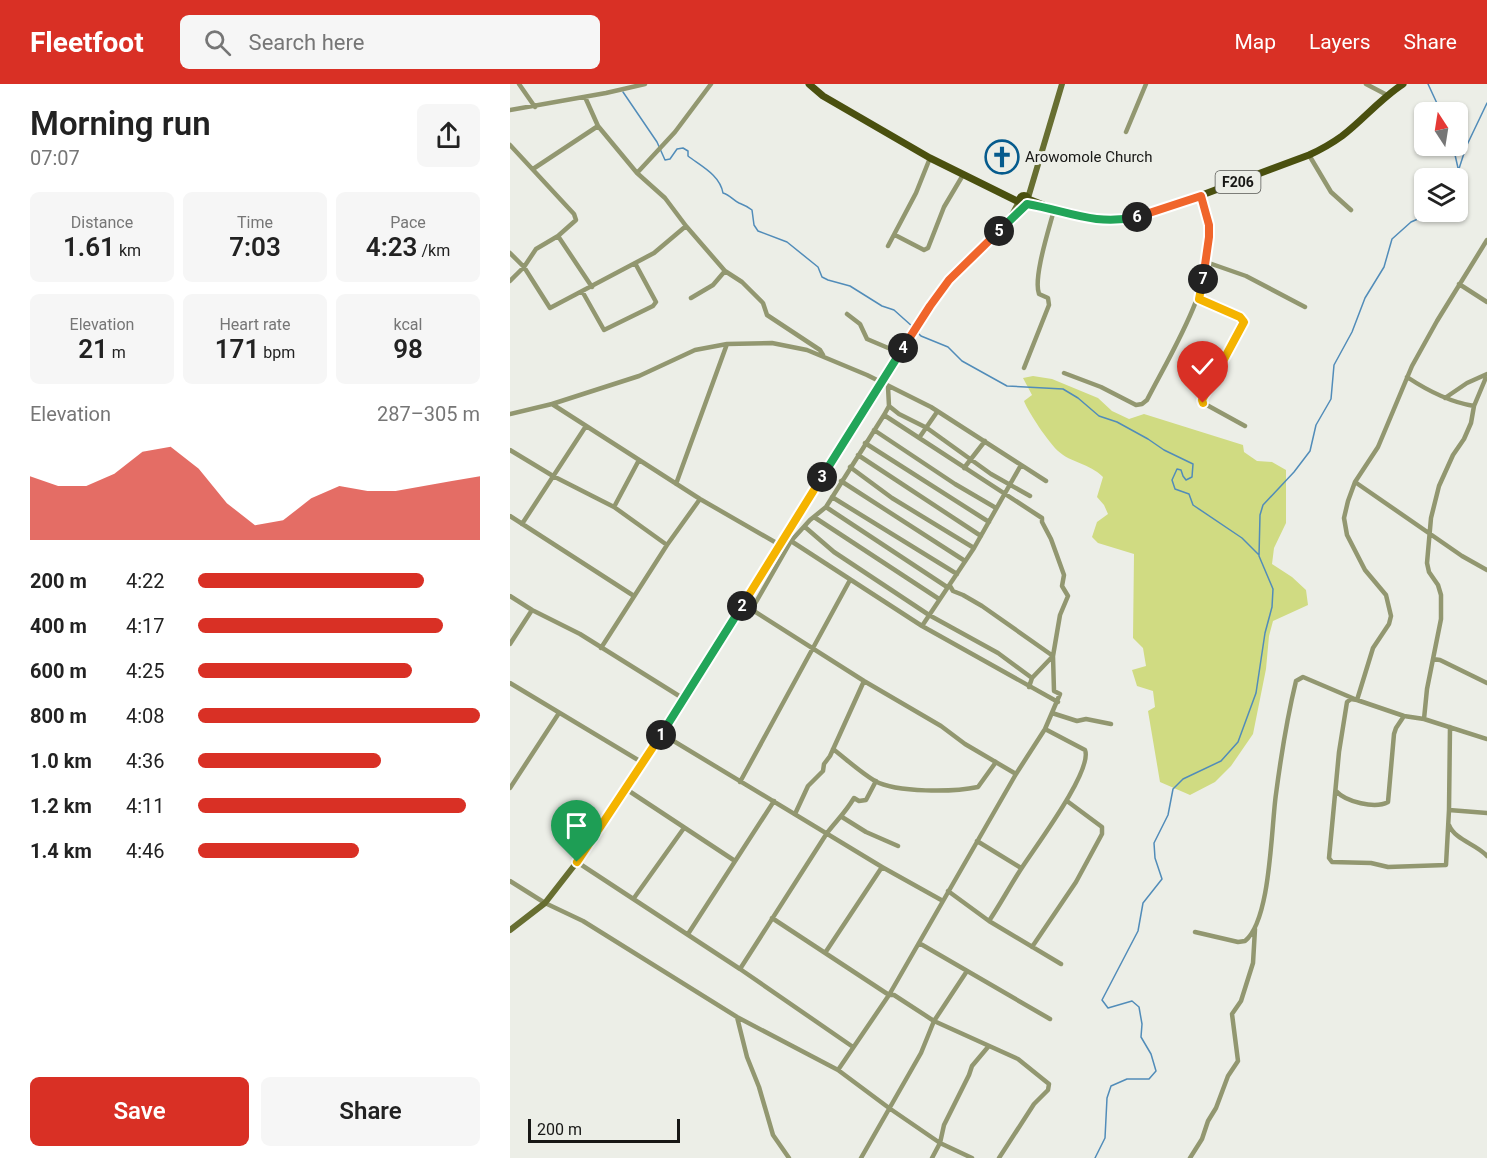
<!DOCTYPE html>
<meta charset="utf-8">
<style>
body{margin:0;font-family:Roboto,sans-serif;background:#f6f6f6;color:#222;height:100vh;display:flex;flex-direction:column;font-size:22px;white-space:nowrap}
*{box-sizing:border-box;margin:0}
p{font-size:20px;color:#767676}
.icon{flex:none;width:33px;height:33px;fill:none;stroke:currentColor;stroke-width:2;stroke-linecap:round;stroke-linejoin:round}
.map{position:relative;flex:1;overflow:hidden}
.side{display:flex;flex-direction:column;background:#fff;width:510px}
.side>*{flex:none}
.needle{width:39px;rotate:348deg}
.controls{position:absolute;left:904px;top:18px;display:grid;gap:12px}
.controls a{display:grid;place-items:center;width:54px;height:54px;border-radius:9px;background:#fff;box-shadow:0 2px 4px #0004;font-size:30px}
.scale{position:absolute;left:18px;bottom:15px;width:152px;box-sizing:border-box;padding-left:6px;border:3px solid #171715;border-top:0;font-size:16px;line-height:21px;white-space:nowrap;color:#171715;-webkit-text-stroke:4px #eceee7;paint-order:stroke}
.pin{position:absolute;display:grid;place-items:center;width:51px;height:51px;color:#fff;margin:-62px -26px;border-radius:50% 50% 50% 0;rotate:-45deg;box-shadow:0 0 6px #0007}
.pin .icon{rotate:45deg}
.km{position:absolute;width:30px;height:30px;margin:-15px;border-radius:50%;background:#222;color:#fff;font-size:16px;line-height:30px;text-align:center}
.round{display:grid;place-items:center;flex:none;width:63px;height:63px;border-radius:9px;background:#f6f6f6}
.head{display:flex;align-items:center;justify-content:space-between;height:102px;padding:0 30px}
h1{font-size:33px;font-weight:600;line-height:45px}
.stats{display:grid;grid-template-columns:repeat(3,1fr);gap:9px;height:102px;padding:6px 30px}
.stats div{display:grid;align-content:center;border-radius:9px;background:#f6f6f6;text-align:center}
.stats b{font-size:26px;font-weight:600}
.stats small{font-size:16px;font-weight:400}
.stats p{font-size:16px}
.chart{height:168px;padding:12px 30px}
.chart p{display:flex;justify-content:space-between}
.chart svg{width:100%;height:108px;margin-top:6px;fill:#d93025;opacity:.7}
.action{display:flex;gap:12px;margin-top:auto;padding:12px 30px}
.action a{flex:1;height:69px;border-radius:9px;background:#d93025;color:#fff;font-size:24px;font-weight:600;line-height:69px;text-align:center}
.action a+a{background:#f6f6f6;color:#222}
ul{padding:0 30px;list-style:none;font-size:20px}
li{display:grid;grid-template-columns:96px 72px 1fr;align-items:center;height:45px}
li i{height:15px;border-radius:8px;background:#d93025}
header{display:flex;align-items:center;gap:36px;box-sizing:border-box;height:84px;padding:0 30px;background:#d93025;color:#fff}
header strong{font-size:28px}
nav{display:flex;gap:33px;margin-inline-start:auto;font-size:21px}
.search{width:420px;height:54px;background:#f6f6f6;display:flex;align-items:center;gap:15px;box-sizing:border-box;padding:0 21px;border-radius:9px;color:#767676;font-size:22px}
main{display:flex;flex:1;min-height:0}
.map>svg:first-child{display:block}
</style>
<header>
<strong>Fleetfoot</strong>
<div class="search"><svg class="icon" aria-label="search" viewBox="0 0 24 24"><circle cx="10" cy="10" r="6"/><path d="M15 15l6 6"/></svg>Search here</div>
<nav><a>Map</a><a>Layers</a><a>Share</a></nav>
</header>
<main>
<section class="side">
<div class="head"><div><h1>Morning run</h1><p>07:07</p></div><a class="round"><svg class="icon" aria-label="share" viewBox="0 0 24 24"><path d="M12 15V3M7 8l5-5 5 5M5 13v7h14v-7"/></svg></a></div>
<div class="stats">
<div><p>Distance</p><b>1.61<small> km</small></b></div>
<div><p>Time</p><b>7:03</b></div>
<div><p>Pace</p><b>4:23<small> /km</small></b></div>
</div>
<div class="stats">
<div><p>Elevation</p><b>21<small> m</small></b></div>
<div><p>Heart rate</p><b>171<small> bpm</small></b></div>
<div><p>kcal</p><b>98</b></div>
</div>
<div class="chart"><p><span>Elevation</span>287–305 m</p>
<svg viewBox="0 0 160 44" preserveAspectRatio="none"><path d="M0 44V18L10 22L20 22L30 17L40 8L50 6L60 15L70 29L80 38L90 36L100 27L110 22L120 24L130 24L140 22L150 20L160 18V44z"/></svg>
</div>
<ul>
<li><b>200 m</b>4:22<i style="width:80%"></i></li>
<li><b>400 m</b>4:17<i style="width:87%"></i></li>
<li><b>600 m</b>4:25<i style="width:76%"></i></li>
<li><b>800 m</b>4:08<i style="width:100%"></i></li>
<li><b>1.0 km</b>4:36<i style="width:65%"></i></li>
<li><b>1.2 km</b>4:11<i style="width:95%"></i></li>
<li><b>1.4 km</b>4:46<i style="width:57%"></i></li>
</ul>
<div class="action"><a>Save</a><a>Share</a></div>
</section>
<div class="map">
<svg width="977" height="1074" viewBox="0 0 977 1074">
<rect width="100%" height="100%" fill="#eceee7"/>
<path fill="#d0db82" d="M523,292L542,295L588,314L602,327L619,335L634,330L733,361L734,368L747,377L762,378L776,386V439L764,464L762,480L782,493L796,506L798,521L763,537L759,552L756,585L743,650L721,682L705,698L680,711L650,698L638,627L645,623L643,607L627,602L622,586L636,582L633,564L623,554L624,470L588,459L582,453L587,438L598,430L594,421L587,413L593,393C579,379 561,379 548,367C539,359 518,328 514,317L522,311L513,294Z"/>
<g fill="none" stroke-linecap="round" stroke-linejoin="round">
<path stroke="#518cb9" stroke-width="1.5" d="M918,0L931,28
M113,8L147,58L155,76L160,75L167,65L173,64L178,67V72C191,82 210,91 213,109C220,111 223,116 229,119C234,121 237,122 242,126L244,141L248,147L277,158L308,183L312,193L318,196L340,202L372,222L384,226L403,243
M943,62L948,84
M946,94L956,63L977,19
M406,247L411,252L438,263L452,277L497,302L553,305L568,314L589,332L607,338L638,355L654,366L683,380L682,393L676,396L673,392L671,386L667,385L662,396L665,405L679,410L683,421L732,454L749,471
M585,1074L595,1054L597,1014L601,1002L617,995H639L646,987L641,970L631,953L632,940L629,923L622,917L598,924L592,916L628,847L633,819L652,795L645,774L644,759L658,731L663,705L673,695L711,677L728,658L746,609L755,549L762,523L763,505L749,472L750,431L753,421L784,388L800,367L806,341L821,315L824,281L842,248L855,214L874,183L882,155L901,138L924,128"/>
<path stroke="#929770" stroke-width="4.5" d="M9,0L25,23
M856,0L877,11
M75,13L88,42L127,89L155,114L176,142L215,187L232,198L253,219L257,231L310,266L313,271
M0,26L96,9L135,0
M616,48L636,0
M0,61L64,130L66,136L48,152L26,165L14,183L0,197
M799,71L821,108L841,126
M23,85L88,42
M127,89L165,48L201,0
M385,151L414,166L418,164L434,123L453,91
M48,152L82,203
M378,162L406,109L420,74
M0,169L14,183L40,224L144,169L176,142
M696,178L736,192L795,223
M949,200L977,218
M72,207L94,246L143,222L146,218L125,179
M181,214L203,201L215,187
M689,215L733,235L734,238L692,316L695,320L735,342
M337,230L350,240L357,255L390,269
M514,284L539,221L538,214L529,210C523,194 539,145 544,126
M554,289L591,303L626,321L632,320L637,316C662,267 705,200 699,144C698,133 694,122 691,112
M897,293C918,307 939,318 964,322
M935,314L957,299L977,290
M42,320L129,292L185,266L217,260L262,259L297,266L357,291L421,323L536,397
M379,322L389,330L417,344L481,390L520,412
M0,330L42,320L190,415L270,461
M374,331L532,434V438L541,455L554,491L552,502L558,512L550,531L543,572L522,594L519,603
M364,346L445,400L486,424
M409,354L427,328
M355,359L479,438
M0,366L43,392L104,423L157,461
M348,371L471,452
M340,383L382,414L464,464
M454,384L475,357
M331,397L455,477
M845,398L952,472L977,486
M166,400L217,260
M322,413L447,490
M104,423L129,376
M316,423L437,503L440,502L443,507L453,511L472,522L543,572L544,607L550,610L535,645L506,690L379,911L328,986
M0,432L124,512
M304,433L429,515
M12,440L76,342
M295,443L324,468L419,531L488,569L522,594
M281,457L412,542L548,618
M0,512L22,526L70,550L174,615
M233,520L354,597L431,642L455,660L506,690
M242,525L281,457L300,436L316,423L374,331L379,322L378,303
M412,542L464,464L511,381
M0,560L22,526
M91,564L157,461L190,415
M923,575L930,576L977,599
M0,599L133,679
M542,629L567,637L576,635L601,640
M914,635L917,605L931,535V511L928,501L919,488L917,479L921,434L929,402L943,371L954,355L961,339L964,322L977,291
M940,643L939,726L936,781L878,783L861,779L822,778L819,774L829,668L837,618L841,615L847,616L863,564L879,540L881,532L876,511L855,486L837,451L834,434L838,417L845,398L868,363L902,282L927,237L977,156
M152,650L372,783L433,817
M323,665C336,675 350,688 365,697C387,709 444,708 468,703L486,678
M230,698L340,496
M0,704L49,629
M116,705L225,777
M826,707C836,718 865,725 878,718L884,650L886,644L894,632
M939,726L977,729
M285,730L298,702L313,687L314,680L320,672L354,597
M332,733L356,748L388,762
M939,741C945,756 966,760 977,772
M467,757L511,784
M67,778L230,885L343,963
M0,797L35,819L73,837L227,933L328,986L379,1024L430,1059L462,1074
M438,807L479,837L551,880
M124,814L174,744
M262,834L379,911H384L424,937L508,975L539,1000L538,1006L524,1020L489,1074
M479,837C491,819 501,800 513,782C526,762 583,686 575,666L535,645
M685,848L728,858L735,857C761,836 761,744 766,710C771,672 777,634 786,597L793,593L847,616L894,632L914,635L977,655
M178,850L264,717
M409,859L540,935
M522,863L566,798L592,750V743L557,717
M315,869L372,783
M230,885L317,749C327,736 335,729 344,714L349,717L356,716L366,697
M227,933L237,973L249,1003L263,1051L279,1074
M351,1074L411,969L424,937L457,887
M422,1074L430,1059L434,1041L459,991L462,982L478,963
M680,1074L692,1055L698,1037L706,1024L718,992L728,977L722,930L731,917L743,879L745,845"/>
<path stroke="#676e31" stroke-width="6" d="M518,114L552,0
M505,129L515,121
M0,846L35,819L67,778L116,705L420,222L460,173L498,138L509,118"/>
<path stroke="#4a500f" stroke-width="7" d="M299,0L313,12L420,74L509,118
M509.5 116a4.5 4.5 0 1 1 9 0a4.5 4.5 0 1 1-9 0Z
M518,115C546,126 575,139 606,137C621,136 637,130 652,126L799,71C810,66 821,60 832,52C853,36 870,15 893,0"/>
</g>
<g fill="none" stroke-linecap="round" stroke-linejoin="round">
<g stroke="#fff" stroke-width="12">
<path id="split-1" d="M67,778L151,651"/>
</g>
<g stroke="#fff" stroke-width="12">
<path id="split-2" d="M151,651L232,522"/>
</g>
<g stroke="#fff" stroke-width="12">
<path id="split-3" d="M232,522L312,393"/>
</g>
<g stroke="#fff" stroke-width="12">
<path id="split-4" d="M312,393L393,264"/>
</g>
<g stroke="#fff" stroke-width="12">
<path id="split-5" d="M393,264L420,222L439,196L489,147"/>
</g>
<g stroke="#fff" stroke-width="12">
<path id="split-6" d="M489,147L517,120C558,127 584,142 627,133"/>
</g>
<g stroke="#fff" stroke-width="12">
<path id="split-7" d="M627,133L691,112L699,141V153L693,195"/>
</g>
<g stroke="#fff" stroke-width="12">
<path id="split-8" d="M693,195L689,215L730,233L734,238L692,316L693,319"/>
</g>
<use href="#split-1" stroke="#f5b400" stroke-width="8"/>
<use href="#split-2" stroke="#22a559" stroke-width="8"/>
<use href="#split-3" stroke="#f5b400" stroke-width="8"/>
<use href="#split-4" stroke="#22a559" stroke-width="8"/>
<use href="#split-5" stroke="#f0652b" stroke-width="8"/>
<use href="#split-6" stroke="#22a559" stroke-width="8"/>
<use href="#split-7" stroke="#f0652b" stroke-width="8"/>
<use href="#split-8" stroke="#f5b400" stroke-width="8"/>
</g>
<defs>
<g id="church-ring" transform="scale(1.725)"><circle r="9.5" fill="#eceee7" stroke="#065b8d" stroke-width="1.5"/><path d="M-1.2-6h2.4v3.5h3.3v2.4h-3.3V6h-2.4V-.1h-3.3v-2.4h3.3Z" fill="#065b8d"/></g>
</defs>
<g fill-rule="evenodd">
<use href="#church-ring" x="492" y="73"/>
</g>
<g text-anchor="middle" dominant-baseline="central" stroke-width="6" stroke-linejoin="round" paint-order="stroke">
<rect fill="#eceee7" stroke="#575854" stroke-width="1.5" x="705.5" y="87" width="45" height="22" rx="4.5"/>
<g font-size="14" font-weight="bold" fill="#171715">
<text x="728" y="98">F206</text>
</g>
<g font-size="15" fill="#171715" stroke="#eceee7" text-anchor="start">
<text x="515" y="73">Arowomole Church</text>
</g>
</g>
</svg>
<div class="controls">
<a><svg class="needle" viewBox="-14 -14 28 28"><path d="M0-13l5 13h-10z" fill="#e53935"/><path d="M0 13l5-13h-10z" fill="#767676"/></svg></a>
<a><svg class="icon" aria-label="layers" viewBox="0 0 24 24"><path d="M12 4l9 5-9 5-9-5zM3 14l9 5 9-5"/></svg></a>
</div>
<div class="scale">200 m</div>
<div class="pin" style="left:67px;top:778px;background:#1e9e55"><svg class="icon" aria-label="arrive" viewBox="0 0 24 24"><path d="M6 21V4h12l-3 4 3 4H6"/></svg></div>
<div class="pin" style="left:693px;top:319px;background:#d93025"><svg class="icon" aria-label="check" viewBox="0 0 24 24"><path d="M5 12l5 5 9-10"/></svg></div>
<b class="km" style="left:151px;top:651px">1</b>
<b class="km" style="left:232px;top:522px">2</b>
<b class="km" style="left:312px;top:393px">3</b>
<b class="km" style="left:393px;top:264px">4</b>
<b class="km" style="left:489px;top:147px">5</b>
<b class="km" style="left:627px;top:133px">6</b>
<b class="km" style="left:693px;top:195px">7</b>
</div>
</main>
